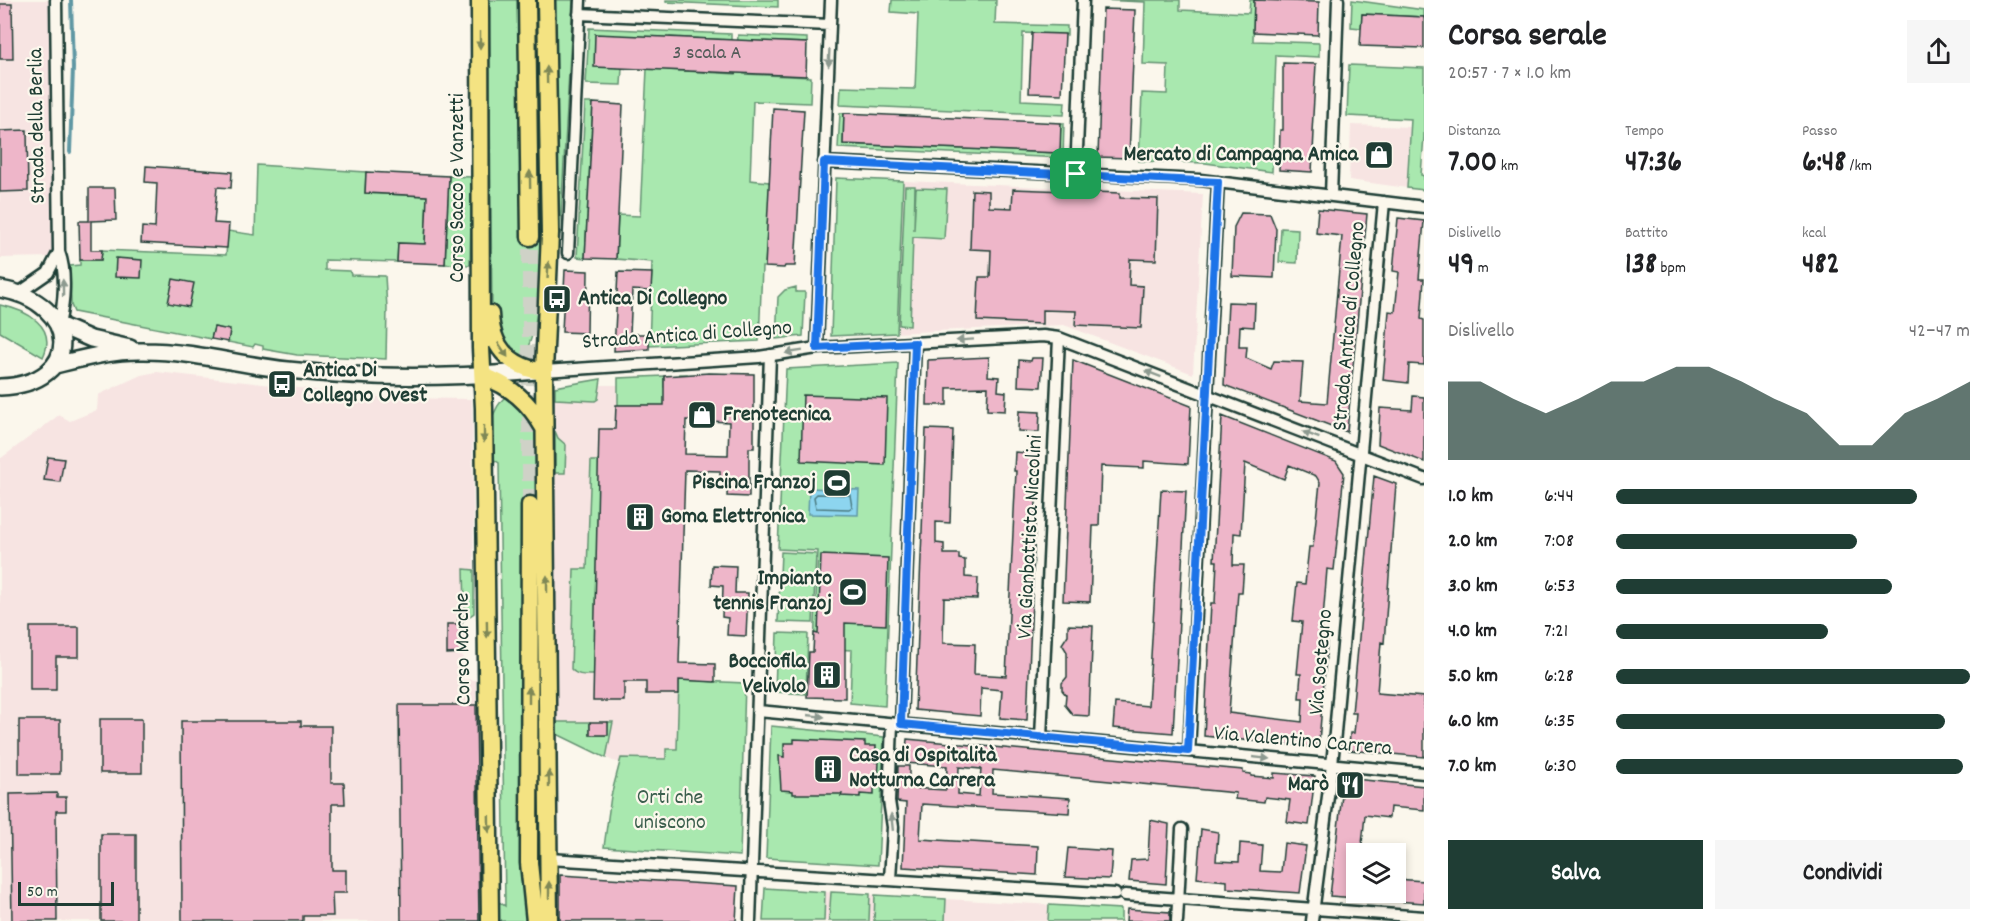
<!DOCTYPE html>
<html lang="it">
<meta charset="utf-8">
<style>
body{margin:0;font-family:Dekko,sans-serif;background:#f6f6f6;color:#202124;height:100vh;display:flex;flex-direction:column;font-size:22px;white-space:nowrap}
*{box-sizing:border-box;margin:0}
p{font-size:20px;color:#757577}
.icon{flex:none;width:33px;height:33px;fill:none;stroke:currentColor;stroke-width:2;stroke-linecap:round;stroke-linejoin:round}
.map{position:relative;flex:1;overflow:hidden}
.sheet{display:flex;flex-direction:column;background:#fff;width:570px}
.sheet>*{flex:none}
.controls{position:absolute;left:1346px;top:843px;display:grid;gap:12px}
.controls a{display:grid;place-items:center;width:60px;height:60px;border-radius:0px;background:#fff;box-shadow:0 3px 9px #0003;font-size:30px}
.scale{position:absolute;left:18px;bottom:15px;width:96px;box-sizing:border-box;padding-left:6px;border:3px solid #1f3d34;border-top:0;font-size:16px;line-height:21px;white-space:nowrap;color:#1f3d34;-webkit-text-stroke:4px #fbf7ec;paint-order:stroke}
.pin{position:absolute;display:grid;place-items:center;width:51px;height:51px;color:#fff;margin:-26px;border-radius:12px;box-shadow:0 3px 9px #0006}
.round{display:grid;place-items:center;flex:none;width:63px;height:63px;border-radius:0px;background:#f6f6f6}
.head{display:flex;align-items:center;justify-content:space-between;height:102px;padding:0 24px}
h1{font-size:33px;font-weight:700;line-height:45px}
.metrics{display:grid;grid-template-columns:repeat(3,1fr);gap:9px;height:102px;padding:6px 24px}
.metrics div{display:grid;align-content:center}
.metrics b{font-size:30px;font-weight:700}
.metrics small{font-size:16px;font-weight:400}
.metrics p{font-size:16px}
.chart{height:168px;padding:12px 24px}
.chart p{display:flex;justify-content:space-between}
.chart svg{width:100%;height:108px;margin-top:6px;fill:#1f3d34;opacity:.7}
.cta{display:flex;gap:12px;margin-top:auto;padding:12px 24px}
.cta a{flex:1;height:69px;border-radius:0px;background:#1f3d34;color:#fff;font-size:24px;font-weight:700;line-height:69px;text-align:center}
.cta a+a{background:#f6f6f6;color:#202124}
ul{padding:0 24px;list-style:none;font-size:20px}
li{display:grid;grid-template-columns:96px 72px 1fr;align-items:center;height:45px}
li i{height:15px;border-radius:8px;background:#1f3d34}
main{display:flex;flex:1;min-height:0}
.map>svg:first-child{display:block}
</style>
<main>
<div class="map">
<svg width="1424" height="921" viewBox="0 0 1424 921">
<rect width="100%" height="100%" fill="#fbf7ec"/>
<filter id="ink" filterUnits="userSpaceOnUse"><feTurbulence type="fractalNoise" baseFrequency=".0167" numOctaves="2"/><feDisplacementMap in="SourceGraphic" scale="12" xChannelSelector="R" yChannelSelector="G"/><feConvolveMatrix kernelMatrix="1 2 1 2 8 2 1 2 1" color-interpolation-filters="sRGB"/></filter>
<g filter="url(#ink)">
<path fill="#f7e4e2" d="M0,0H49L52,257L0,258Z
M1351,125L1410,127L1407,188L1349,180Z
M836,178L1203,194L1193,374L1064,325L831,336Z
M157,372L388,398L472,399L474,570H464L465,611L458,624H462L463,679L476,680L479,921H0V459L59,415L70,421L97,410L98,395L141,375Z
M687,374L677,770H654L613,761L557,734L555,387L601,379V385H618V378Z
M825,892L1121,909V921H824Z"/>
<path fill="#a9e8af" stroke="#649272" stroke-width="1.5" d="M489,0H518L522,237H541L536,0H540C541,52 556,332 521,356L512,354L492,317Z
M554,0H573L560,234H556Z
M666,0H778V7L666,2Z
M892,0H996L995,24L1067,26V35L1023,33L1021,100L1065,102L1064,115L840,105L841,87L915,89L918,14L891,12Z
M1099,0H1180V10L1249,13L1250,0H1254L1253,41L1319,43V57L1276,55L1272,172L1205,163L1139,161L1142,93L1167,94L1168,65L1143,64L1145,2Z
M1352,0L1424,10V17L1362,14L1361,28L1351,27Z
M589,28L731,34V40L670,37L668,70L736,74L738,35L807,38V43L745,41L744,74L811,77L810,103L753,101L750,180L769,182L770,185L765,267H762L759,341L649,346L652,262L616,259L618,215L640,216L647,69H655L622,68L621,85L586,84Z
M1349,65L1424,68V136L1421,175L1424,176V190L1407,188L1411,119L1347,116Z
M585,103H593L585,258L577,257Z
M840,113H844L843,144L1059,153L1061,123H1064L1063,158L838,148Z
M257,165L366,172L365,193L427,196L425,244L398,243L397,262L325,260V270L350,271L351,275L385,276L387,308L386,359L297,355L263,349V346L255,344L253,347L228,342L230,330L214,327L211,339L74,312L71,305L70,266L80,265V260H101L102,250L226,255L228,231L255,235Z
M449,176L472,177L470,265L445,264Z
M836,178L903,181L897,333L831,336Z
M905,186H915L914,230L916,188L947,189L944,239L913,237L910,326L899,325Z
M1281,228L1298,229L1297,263L1279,262Z
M796,287V292H805L803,336L776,339L778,297L785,290Z
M0,305C26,310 58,326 43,357L0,332Z
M898,363L885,706L850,703L852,650L814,648L818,551L778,549L786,369Z
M679,374H687L686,406L618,405V378L664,376V387H679Z
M601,379L598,399L595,401L555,399V387Z
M512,394L541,435L540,860L536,858L538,789L539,505H521L520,789L528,921H495V899L505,906L499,463L490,457C490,433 488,412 507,395Z
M555,431L558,438L566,445L565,473H555Z
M591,461H599L594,675C585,675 577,676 571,669L574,569H587Z
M781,552L816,554L813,623L778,622Z
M464,569L474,570V613L458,624V611L465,610Z
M777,633L808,634L806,694L775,692Z
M679,680L745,683L740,856L604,847L611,796L621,758L666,759V749H677Z
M557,722H590V735H607L608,722H613L606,758L557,734Z
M771,726L884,737L878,865L766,858Z
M765,888L825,892L824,921H763Z
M831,892L870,894L869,921H829Z
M875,895L946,899L945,921H874Z
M1049,905L1121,909V921H1048Z"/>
<path fill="#8dd5ef" stroke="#6198a4" stroke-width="1.5" d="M809,488L859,490L858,515L808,514Z"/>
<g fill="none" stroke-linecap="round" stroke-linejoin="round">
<path stroke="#4b7a7f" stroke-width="1.5" d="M817,494L850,495L852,507L849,509L816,508L814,497Z"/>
<path stroke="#6198a4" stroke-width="4" d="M70,152L73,68L71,0"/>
</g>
<path fill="#eeb6c9" stroke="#1f3d34" stroke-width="1.5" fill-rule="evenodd" d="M1254,0L1319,2L1318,35L1253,32Z
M0,4H12L13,59H0Z
M1103,9L1135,10L1129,158L1098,157Z
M1362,14L1424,17V48L1360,46Z
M1032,33L1065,34L1062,94L1029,93Z
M595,34L807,43L806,76L594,67Z
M1283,63L1316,64L1312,132H1314L1312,172L1279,170L1280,130H1283Z
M593,103L623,105L616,259L585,258Z
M773,108L804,110L795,266H785L784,268L765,267Z
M844,113L1061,123L1060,153L843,144Z
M27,130L28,191L0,192V131Z
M146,166L232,172L231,188L217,187L214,223L229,224L227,248L141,243L142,227L155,228L157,183L145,182Z
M366,172L449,176L445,264L397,262L398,243L425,244L427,196L365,193Z
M89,188H115L116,220L91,221V250H102L101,260H80L79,221H89Z
M1013,189L1120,193V198L1158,199L1156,260L1130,259L1129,285L1143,286L1141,328L1075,325L1076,311L1042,310V324L977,321L979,277H990L991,250L970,249L972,190L989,191V207L1012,208Z
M1318,209L1367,214L1347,432L1224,385L1228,302L1255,303L1254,327L1240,326L1239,347H1247L1246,358L1271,369L1274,361L1303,362L1300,401L1327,403L1342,236L1316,233Z
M1241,213L1270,214L1276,229L1274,278L1232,276L1234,227Z
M1398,218L1424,221L1419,279H1424L1421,319L1424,320V365L1409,364L1408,383L1383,380L1389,311L1395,312L1399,272L1393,271Z
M116,258L142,260L141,278L115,277Z
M565,270L588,271L587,333L562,332Z
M618,272L652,273L651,291L632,290L630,334H649V349L614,351Z
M173,279L194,283L189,307L168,303Z
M214,327L230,330L228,342L211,339Z
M989,357L988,376L999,377L998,391L1006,392L1005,411L987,410L988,387L947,388V405H927L928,360Z
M1032,358H1043L1041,387L1018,386L1019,360L1031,361Z
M1073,360L1191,406L1188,464L1144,461V468L1101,466L1099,526H1093L1090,602L1063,601Z
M709,373L754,374V448H749V497L727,496L728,481L720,480V471L685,470L679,663L715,664V682L679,680V694H646V682H624V701H593L599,429H615L616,405H664V376ZM686,420L729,422L728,455L685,454Z
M803,395L887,398L885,465L801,461Z
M1413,396L1424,397V462L1378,444L1380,408L1412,410Z
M1019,411L1040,412L1039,432L1018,431Z
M1222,416L1336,461L1344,473L1334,570L1327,569L1322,631L1328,632L1319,742L1312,747L1204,736L1211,603H1215L1217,561H1214ZM1245,463L1284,479L1289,465L1316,476L1320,483L1313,547H1309L1305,584L1297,583L1293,621L1302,622L1297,674H1301L1299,698H1303L1302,722L1229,713L1238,592H1242L1244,565H1233L1234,533L1241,534Z
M926,429L953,430L950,523L936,522V543L944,544V554H959V559L965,560V577L978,578L977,599L944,598L943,643L975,644L974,674L1006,676L1016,471H1014L1015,452L1038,454L1027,720L1000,718L1002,690L981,688L980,716L915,710Z
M48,457L64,459L60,482L44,480Z
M1374,476L1396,484L1384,643L1381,642L1377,693L1424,697V757L1349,750L1350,733H1354L1356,713H1352Z
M1161,490L1186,491L1173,733L1113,728L1115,703L1148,706Z
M821,555L888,558L886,625L845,623V698L807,697L809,652H813L814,633L818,634Z
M712,565L736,566L735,593H748L746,636L727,635L728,618L722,617L723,586L711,585Z
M447,624H462V653L447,654Z
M1068,625L1093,626L1089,716L1073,715L1065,705L1066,695L1062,690V683L1067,677V652L1062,644L1068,635Z
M30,627H79V657H56V690H30Z
M399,705H476L479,921H401Z
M100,719H142V773H100Z
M19,720H60V774H19Z
M181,721H301V726H331V783H344L345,804H332V870H346V893H332L333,916H303V921H182Z
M590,722H608V735H590Z
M794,739L865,742V746H876L875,762H879L878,782L874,781V795L860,794V797L841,796L842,794H793V791L781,790L779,756L784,757V743H794Z
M907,739L1243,770V773L1251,774V776L1274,778V773L1315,776L1309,825L1287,822L1290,800L1265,797L1264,802L1235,799L1236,793L993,770L992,793L1070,798L1069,813L922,804L920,839L1038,846L1037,875L903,867L906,803L897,802L898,766H909V788L946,790L947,766L905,763ZM959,767L981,769L979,796L958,794Z
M1344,778L1424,786V810L1390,807L1389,818L1365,815L1361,854H1356V898L1330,896Z
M57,793V797H66V811H56L57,921H12L10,794Z
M1150,820L1169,824L1166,884L1129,881L1131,860L1148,859Z
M1201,829L1218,832L1216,861L1239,862L1240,843L1262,845L1260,871L1281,872L1284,843L1306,846L1300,893L1227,888V881L1197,878Z
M101,834H136V921H101Z
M1068,848L1112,851L1110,879L1065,877Z
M560,875L738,886L736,921H560Z
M1395,879L1424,881V903L1395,901Z
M1127,909L1170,912V921H1126Z"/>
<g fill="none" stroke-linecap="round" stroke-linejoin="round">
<path stroke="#cfd2c7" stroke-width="16" stroke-dasharray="16 8" stroke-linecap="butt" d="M530,505V237"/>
<g stroke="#1f3d34" stroke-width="15">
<path id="street" d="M56,0L59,252C67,273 64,303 59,325
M579,14L830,25
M824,162L1200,180L1424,207
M1076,174L1083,0
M1331,195L1338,0
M568,253L580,0
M19,293L48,273L59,252
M817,348L831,0
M544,371L759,357L817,348L1043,336L1059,338L1424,479
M758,711L1424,773
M901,724L915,343
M1041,738L1059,338
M1189,751L1218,182
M549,859L1115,894
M890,880L893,827L889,801L892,724
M1125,895L1424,917
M750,921L770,355
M1177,921L1182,829
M1312,921L1332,765L1384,202"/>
</g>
<g stroke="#1f3d34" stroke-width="20">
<path id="secondary" d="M0,289C80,302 85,384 0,387
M59,325L91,339L130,348
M55,365C84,358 114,350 144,351C193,351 240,365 288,370C370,379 455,378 537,371"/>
</g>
<g stroke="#1f3d34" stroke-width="21">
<path id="primary" d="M480,0L481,348L484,408L490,921
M527,0L530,237
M546,0L550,233L544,371L549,921
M490,314C491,345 508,365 538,371
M483,376C511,386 529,402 544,428
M530,505L529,863L535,921"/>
</g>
<use href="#street" stroke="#fbf7ec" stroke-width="10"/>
<use href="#secondary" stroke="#fbf7ec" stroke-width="15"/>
<use href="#primary" stroke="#f4e382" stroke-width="16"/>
</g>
<defs><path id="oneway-solid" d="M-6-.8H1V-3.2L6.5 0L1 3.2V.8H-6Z" transform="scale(1.5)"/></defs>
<g fill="#7f8857">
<use href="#oneway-solid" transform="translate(480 40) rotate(90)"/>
<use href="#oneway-solid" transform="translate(547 75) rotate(-91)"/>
<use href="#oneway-solid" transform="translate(530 179) rotate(-91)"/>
<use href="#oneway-solid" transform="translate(548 270) rotate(-87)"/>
<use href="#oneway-solid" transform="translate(503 350) rotate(56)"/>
<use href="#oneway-solid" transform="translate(484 434) rotate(90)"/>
<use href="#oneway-solid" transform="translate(547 584) rotate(-90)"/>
<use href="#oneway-solid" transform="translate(487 629) rotate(89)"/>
<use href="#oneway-solid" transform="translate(529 695) rotate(-90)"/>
<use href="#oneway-solid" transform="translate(549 779) rotate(-90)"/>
<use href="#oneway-solid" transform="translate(489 824) rotate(89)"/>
<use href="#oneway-solid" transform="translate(549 890) rotate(-90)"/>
</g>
<g fill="#8d9a90">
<use href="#oneway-solid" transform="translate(829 58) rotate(93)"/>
<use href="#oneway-solid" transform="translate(63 288) rotate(-91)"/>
<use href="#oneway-solid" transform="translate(965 340) rotate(176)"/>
<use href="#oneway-solid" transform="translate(794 352) rotate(171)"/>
<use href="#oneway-solid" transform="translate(1153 374) rotate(-159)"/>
<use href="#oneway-solid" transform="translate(1311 435) rotate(-159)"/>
<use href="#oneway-solid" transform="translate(816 716) rotate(6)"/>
<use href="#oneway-solid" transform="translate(1261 758) rotate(6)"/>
<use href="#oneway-solid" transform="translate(892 822) rotate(-96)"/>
</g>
</g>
<g fill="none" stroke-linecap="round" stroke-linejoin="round" filter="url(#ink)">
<g stroke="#fff" stroke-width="12">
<path id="route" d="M824,162L1218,182L1188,751L901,724L915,343L817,348Z"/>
</g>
<use href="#route" stroke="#1a73e8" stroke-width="8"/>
</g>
<defs>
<g id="shop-square" transform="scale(1.5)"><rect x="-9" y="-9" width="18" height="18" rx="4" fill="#1f3d34" stroke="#fbf7ec"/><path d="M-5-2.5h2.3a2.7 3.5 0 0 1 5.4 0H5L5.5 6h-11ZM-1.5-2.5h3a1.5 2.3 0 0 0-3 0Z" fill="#fff"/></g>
<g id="bus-square" transform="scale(1.5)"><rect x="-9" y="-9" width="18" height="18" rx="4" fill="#1f3d34" stroke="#fbf7ec"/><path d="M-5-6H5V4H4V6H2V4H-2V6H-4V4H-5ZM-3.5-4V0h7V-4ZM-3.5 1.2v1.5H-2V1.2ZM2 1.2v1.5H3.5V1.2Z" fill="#fff"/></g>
<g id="stadium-square" transform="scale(1.5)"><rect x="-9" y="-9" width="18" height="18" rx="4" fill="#1f3d34" stroke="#fbf7ec"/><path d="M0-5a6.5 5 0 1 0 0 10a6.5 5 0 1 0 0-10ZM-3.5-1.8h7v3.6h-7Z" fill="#fff"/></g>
<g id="building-square" transform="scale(1.5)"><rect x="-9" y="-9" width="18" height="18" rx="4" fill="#1f3d34" stroke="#fbf7ec"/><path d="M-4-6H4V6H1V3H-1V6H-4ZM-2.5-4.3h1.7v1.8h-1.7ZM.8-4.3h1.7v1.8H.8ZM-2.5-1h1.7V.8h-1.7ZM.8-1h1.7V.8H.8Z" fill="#fff"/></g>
<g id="restaurant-square" transform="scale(1.5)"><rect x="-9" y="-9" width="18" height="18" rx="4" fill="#1f3d34" stroke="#fbf7ec"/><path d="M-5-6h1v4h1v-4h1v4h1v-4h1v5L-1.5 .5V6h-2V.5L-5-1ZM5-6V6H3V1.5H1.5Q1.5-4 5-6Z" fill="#fff"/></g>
</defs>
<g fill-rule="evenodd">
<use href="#shop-square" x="1379" y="155"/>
<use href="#bus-square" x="557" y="299"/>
<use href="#bus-square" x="282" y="384"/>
<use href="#shop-square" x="702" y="415"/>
<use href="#stadium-square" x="837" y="483"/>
<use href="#building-square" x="640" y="517"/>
<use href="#stadium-square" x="853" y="592"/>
<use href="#building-square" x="827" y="675"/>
<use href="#building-square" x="828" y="769"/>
<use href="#restaurant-square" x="1350" y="785"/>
</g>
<g text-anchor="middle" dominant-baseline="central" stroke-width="4.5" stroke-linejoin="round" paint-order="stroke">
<g font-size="20" fill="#535b59">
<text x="707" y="54">3 scala A</text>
</g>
<g font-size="22" fill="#1f3d34" stroke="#fbf7ec">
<text transform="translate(38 126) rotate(-91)">Strada della Berlia</text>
<text transform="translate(458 188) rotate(-90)">Corso Sacco e Vanzetti</text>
<text transform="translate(1350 326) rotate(-85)">Strada Antica di Collegno</text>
<text transform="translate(687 336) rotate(-4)">Strada Antica di Collegno</text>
<text transform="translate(1031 537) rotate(-87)">Via Gianbattista Niccolini</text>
<text transform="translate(464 649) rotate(-91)">Corso Marche</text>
<text transform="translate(1322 662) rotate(-85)">Via Sostegno</text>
<text transform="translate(1303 742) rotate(5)">Via Valentino Carrera</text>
</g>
<g font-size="22" font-weight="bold" fill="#1f3d34" stroke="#fbf7ec" text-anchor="end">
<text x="1358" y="155">Mercato di Campagna Amica</text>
<text x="578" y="299" text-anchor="start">Antica Di Collegno</text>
<text x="303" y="371" text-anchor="start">Antica Di<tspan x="303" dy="25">Collegno Ovest</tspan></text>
<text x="723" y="415" text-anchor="start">Frenotecnica</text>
<text x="816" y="483">Piscina Franzoj</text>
<text x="661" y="517" text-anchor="start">Goma Elettronica</text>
<text x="832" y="579">Impianto<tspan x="832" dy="25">tennis Franzoj</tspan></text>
<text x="806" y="662">Bocciofila<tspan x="806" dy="25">Velivolo</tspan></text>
<text x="849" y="756" text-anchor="start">Casa di Ospitalità<tspan x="849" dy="25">Notturna Carrera</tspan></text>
<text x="1329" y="785">Marò</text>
</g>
<g font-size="22" fill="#3b5f4d" stroke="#fbf7ec">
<text x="670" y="798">Orti che<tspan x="670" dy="25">uniscono</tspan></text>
</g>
</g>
</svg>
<div class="controls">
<a><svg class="icon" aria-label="layers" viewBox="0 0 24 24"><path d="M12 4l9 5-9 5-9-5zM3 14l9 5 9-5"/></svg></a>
</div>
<div class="scale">50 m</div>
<div class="pin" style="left:1076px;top:174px;background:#1e9e55"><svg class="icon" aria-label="arrive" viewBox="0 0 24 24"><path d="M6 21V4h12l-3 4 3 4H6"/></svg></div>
</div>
<section class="sheet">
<div class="head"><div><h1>Corsa serale</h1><p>20:57 · 7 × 1.0 km</p></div><a class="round"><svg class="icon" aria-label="share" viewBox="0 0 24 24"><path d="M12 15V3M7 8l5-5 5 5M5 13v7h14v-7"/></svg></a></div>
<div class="metrics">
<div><p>Distanza</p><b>7.00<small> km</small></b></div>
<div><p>Tempo</p><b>47:36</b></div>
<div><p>Passo</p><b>6:48<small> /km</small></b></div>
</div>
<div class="metrics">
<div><p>Dislivello</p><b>49<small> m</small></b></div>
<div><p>Battito</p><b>138<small> bpm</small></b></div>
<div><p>kcal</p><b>482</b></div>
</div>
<div class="chart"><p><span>Dislivello</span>42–47 m</p>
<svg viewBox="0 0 160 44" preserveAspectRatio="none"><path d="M0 44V12L10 12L20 19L30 25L40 19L50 12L60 12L70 6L80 6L90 12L100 19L110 25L120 38L130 38L140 25L150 19L160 12V44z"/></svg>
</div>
<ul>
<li><b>1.0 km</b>6:44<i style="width:85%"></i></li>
<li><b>2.0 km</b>7:08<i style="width:68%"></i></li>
<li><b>3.0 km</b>6:53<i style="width:78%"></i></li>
<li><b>4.0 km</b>7:21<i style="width:60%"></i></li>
<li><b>5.0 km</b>6:28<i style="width:100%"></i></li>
<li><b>6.0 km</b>6:35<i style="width:93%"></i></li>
<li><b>7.0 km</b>6:30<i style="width:98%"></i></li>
</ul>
<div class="cta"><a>Salva</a><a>Condividi</a></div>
</section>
</main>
